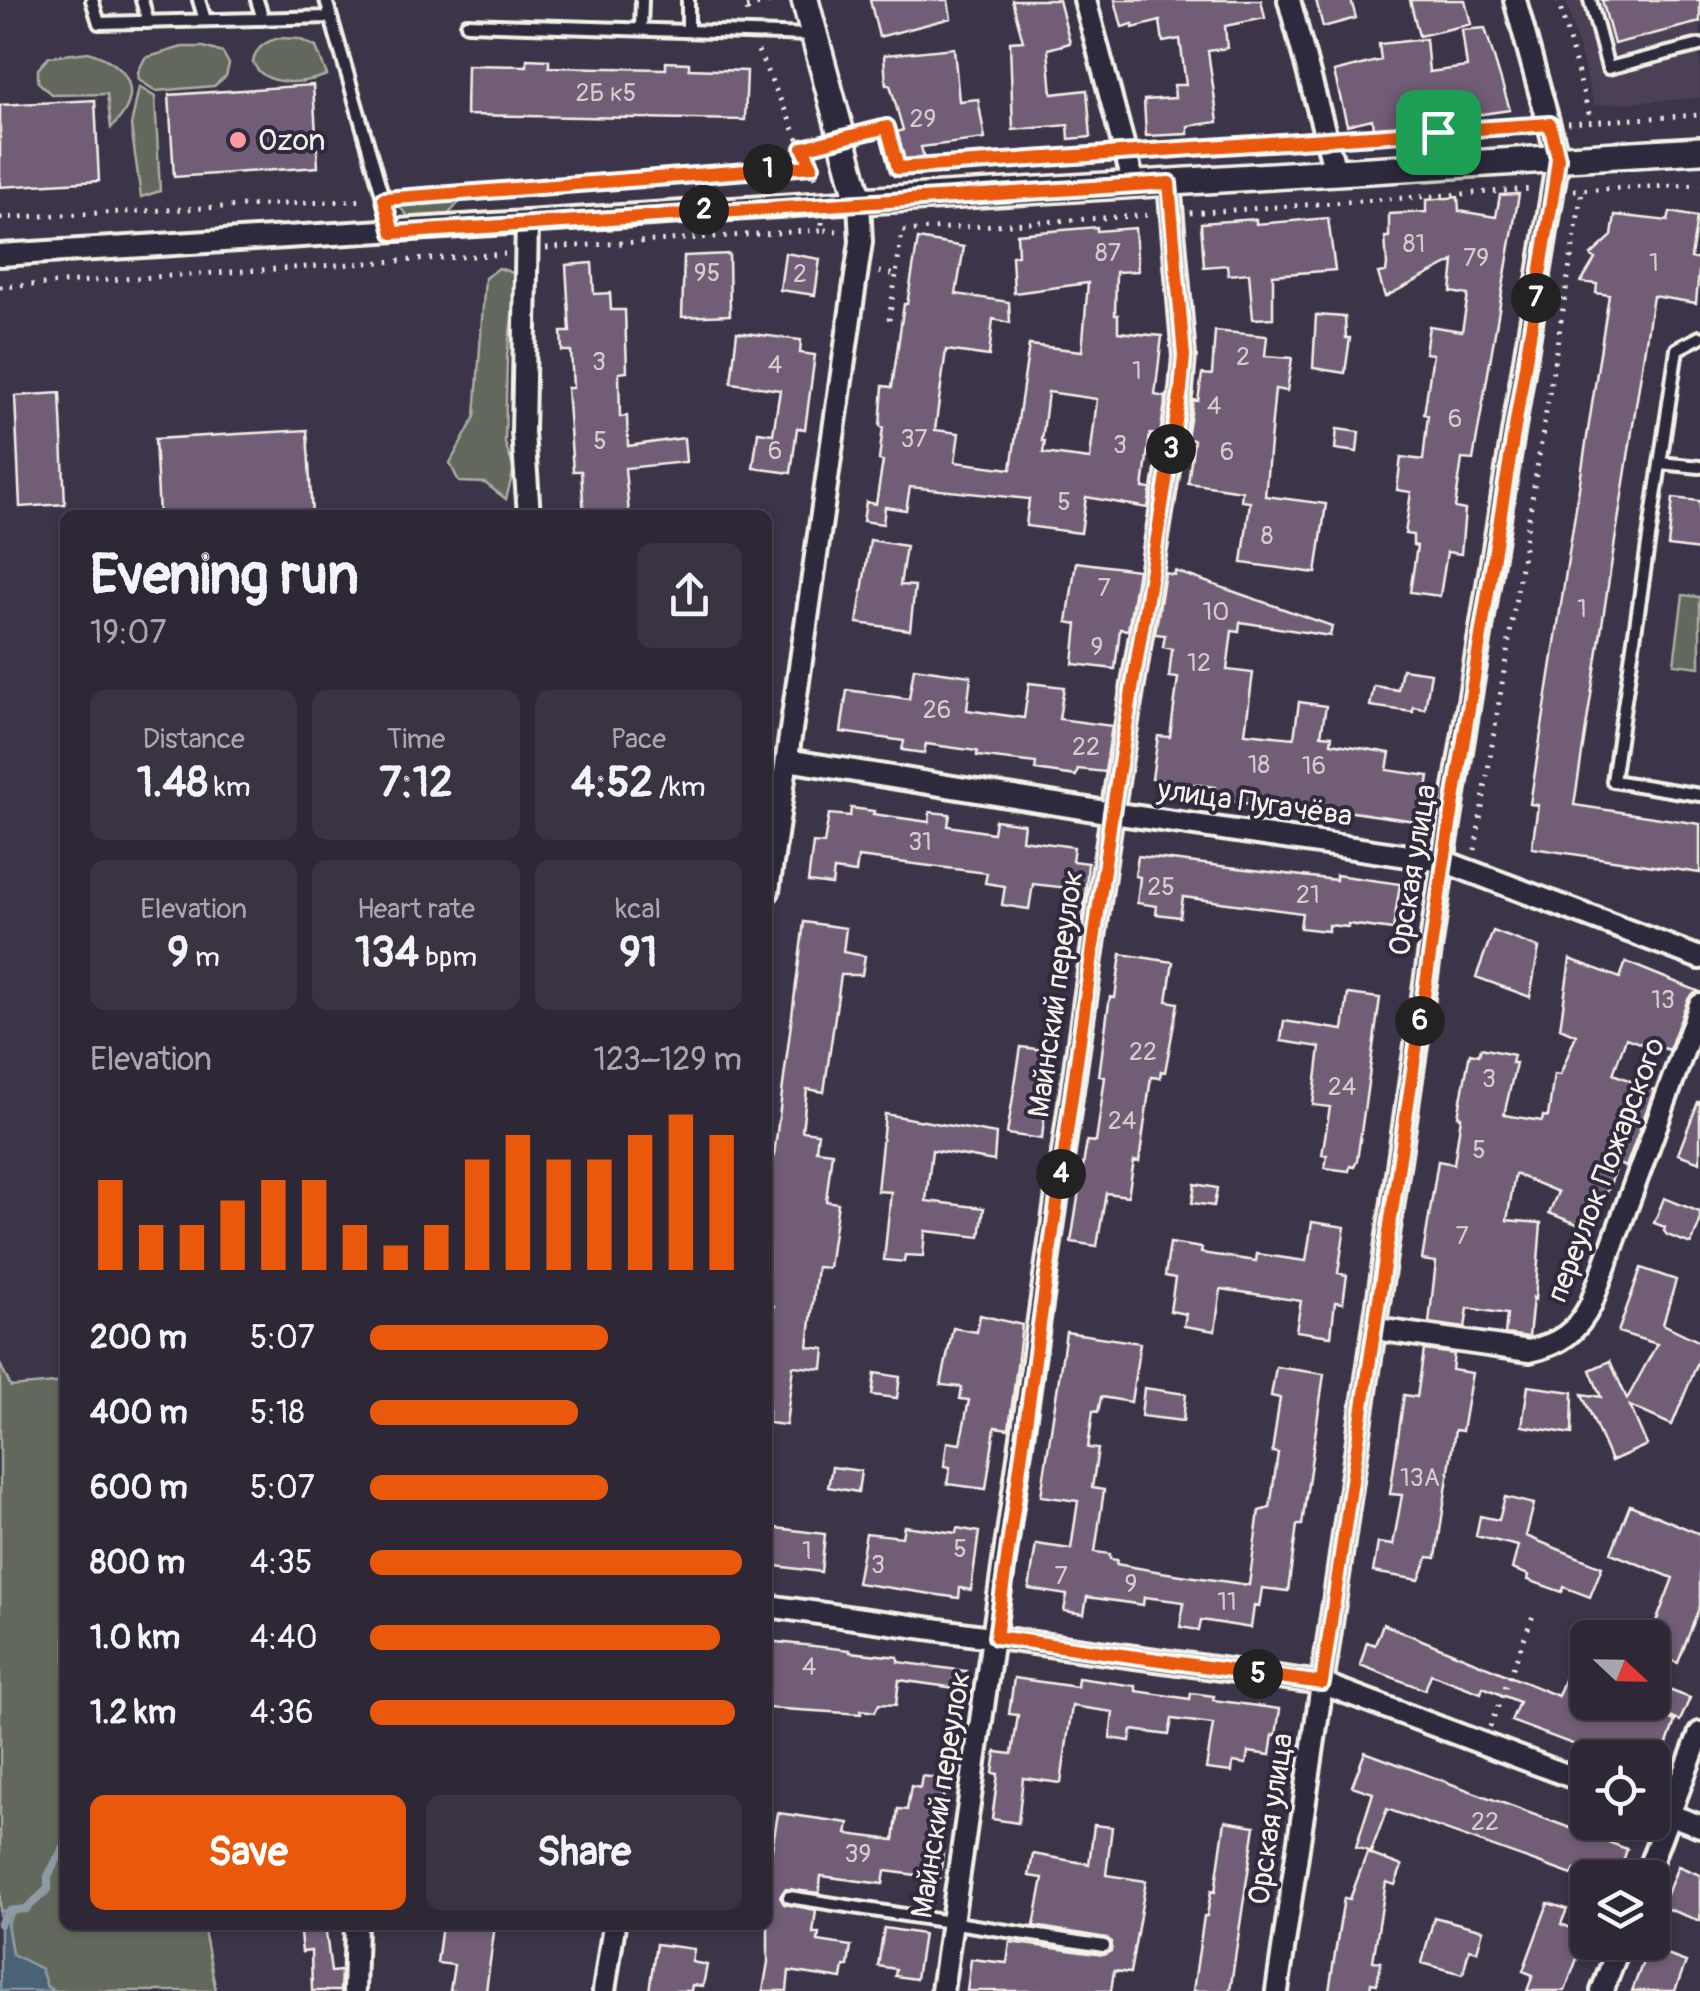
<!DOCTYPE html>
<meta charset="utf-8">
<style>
body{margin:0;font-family:Pangolin,sans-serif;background:#393342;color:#f1f3f6;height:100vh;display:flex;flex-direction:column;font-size:38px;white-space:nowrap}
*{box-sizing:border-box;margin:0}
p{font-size:32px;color:#a7a5ad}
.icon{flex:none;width:55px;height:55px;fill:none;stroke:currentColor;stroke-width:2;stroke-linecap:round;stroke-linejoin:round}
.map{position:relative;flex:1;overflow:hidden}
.details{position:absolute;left:60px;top:510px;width:712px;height:1420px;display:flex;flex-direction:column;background:#2d2736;border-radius:15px;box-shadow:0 2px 8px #0004,0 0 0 2px #484451}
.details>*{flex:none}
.needle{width:65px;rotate:112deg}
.controls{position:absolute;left:1570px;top:1620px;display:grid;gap:20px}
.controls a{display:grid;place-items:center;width:100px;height:100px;border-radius:15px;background:#2d2736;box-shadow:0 2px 8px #0004,0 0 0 2px #484451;font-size:50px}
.pin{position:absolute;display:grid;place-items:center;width:85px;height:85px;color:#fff;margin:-42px;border-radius:20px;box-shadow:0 5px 15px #0006}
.km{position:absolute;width:50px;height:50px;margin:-25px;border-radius:50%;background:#222;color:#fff;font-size:28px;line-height:50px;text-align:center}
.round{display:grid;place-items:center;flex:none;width:105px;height:105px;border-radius:15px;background:#393342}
.head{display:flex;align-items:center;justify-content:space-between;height:170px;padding:0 30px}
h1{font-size:55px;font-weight:700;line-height:75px}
.figures{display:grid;grid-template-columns:repeat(3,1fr);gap:15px;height:170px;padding:10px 30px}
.figures div{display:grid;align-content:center;border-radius:15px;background:#393342;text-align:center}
.figures b{font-size:42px;font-weight:700}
.figures small{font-size:28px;font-weight:400}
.figures p{font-size:28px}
.chart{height:280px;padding:20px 30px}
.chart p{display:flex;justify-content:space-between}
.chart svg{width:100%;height:180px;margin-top:10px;stroke:#ea580c;stroke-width:6}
.button{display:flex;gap:20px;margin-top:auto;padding:20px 30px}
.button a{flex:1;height:115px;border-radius:15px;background:#ea580c;color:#fff;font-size:40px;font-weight:700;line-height:115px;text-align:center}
.button a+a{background:#393342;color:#f1f3f6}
ul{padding:0 30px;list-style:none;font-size:32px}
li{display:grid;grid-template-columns:160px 120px 1fr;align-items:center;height:75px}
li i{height:25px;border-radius:12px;background:#ea580c}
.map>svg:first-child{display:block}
</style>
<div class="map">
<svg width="1700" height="1991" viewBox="0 0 1700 1991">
<rect width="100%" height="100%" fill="#3c3448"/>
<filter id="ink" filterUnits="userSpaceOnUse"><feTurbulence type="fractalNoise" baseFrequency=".01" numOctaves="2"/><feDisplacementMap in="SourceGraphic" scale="20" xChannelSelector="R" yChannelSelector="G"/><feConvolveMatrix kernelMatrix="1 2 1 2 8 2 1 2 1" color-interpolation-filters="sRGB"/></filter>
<g filter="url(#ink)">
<path fill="#4c4056" d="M1566,0H1700V98L1594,105Z"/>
<path fill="#62695c" stroke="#abada2" stroke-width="2.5" d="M280,38L299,39L316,47L327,75C304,84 264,88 253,62C256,47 266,41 280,38Z
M182,47H204L223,53L229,64L226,76L214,86L156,91L139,80L138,72L145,58Z
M88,52C131,65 145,95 111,128L107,94L52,95L38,82V69L49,57Z
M139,87L155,97L160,191L141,197L131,126Z
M465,196L444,219L408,216L395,202Z
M499,268L513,273L516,284L507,357L505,443L514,469L506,499L485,483L459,482L450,463L475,417L485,278Z
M1683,595L1700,597V667L1674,664Z
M0,1364L11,1387L65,1382V1925H203L216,1991H55L47,1987L40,1969L12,1954L7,1924L9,1909L0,1912Z"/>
<path fill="#4a6274" stroke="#8e9ba2" stroke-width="2.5" d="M9,1909L14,1912L7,1924L12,1954L41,1969L47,1987L55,1991H0V1912Z"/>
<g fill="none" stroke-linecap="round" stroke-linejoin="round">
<path stroke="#8e9ba2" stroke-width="8" d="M0,1924L9,1911L26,1909L48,1889V1876L65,1845"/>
</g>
<path fill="#715d76" stroke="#f4f1e8" stroke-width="2.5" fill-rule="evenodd" d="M870,0H948L951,18L879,37Z
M1012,0H1059L1070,43L1048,49L1052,94L1087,90L1091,137L1069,139L1068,125L1013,130L1010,42L1023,41Z
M1115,0H1261L1265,18L1225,26L1227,48L1208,51L1218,122L1188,126V134L1146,136L1144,100L1175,98L1174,85H1186L1180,39L1163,42L1160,21L1133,28V24L1122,27Z
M1316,0H1351L1356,18L1323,27Z
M1410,0H1465L1471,24L1419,36Z
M1602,0H1700V22L1614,44Z
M1485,28L1510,110L1373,130L1372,119L1347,125L1334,72L1381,60L1379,44L1426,39L1429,72L1467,67L1462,30Z
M954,48L959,101L978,99L985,139L921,147L925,161L899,163L891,134L903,130L890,85H886L884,55Z
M527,59L549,60V67L666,69V62L689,63V69L747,71L745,120L466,115L467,65L527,66Z
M313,85L318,167L174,177L169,95Z
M95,100L99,181L0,187V105Z
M1519,194L1473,460L1462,459L1455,508L1465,510L1461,554L1447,552L1440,596L1410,592L1417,546L1413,545V535L1405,534L1411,492L1397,490L1401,457L1423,460L1428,415L1424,414L1433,354L1425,353L1429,326L1462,331L1468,295L1451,292L1454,261L1385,297L1378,273L1386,272L1387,265L1385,237H1389V214L1426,212V200L1458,197L1459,211L1496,217L1500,195Z
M1670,212L1697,217L1691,258L1700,260L1696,303L1653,296L1574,805L1700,824V873L1532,848L1538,805L1530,804L1609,295L1596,293L1597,284L1581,282L1595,259L1591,255L1612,236L1615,215L1668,221Z
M1328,218L1335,270L1273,275V318L1253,319L1249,273L1228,275L1227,265L1204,267L1201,223L1256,219V224Z
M1097,227V231L1135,228L1138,271L1116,272L1115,315H1118V332L1162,336L1155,395L1166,397L1160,435L1150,434L1143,488L1151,489L1148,508L1086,497L1081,533L1026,526L1029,499L910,487L906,510L885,507L883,524L863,521L866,502L876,504L883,461L879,460L883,427L880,426L883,386L892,387L904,304H907L918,239L964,247L956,294L1009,302L1010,323L993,319L989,356L946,350L935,430L959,433L955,462L1011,469L1029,345L1082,351L1088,283L1014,293L1012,256L1018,255L1017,234ZM1048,392L1097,399L1090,459L1043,453L1045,441H1042Z
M785,253L820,259L815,295L780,290Z
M729,254L730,315L682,317L684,256Z
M592,263L594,294L610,293L611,310H625L627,372L619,373L620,417L627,416L628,446L684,438L686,462L625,468L629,515H584L581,471H573L567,388H573L571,351H562L561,332H570L566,265Z
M1316,315L1345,317L1346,338H1350L1345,373L1313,368Z
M1215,331L1267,336L1265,356L1292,358L1287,391L1275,389L1265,496L1326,504L1316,573L1242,563L1250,502L1241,501L1242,491L1188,483L1194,440L1187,439L1193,400L1198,401L1202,374L1212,375Z
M737,332L801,340L800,353L815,355L805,429L797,428L791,473L753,468L758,432L773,434L780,390L731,383Z
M60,393L65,504L20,507L15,396Z
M1337,429L1359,432L1357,452L1335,449Z
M307,430L312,515H159L155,439Z
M1673,498L1700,501V550L1668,546Z
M870,540L906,546L900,585L915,586L910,630L857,623Z
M1076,562L1138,570L1128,630L1120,629L1115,669L1073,664L1077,624L1067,622Z
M1175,571L1332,626L1330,636L1240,622L1239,632L1232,631L1227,670L1253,673L1245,733L1294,738L1299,702L1326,706L1321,735L1332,736L1331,743L1390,753L1387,770L1429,776L1422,822L1283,802L1282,809L1263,806L1214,798L1215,787L1152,779L1158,736L1170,737L1178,678L1169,677L1172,649L1163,647L1165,635L1155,634L1165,573L1175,575Z
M914,668L971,676L967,710L1024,718L1029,683L1064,687L1059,719L1112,726L1105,772L1078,769L1076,776L1035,770L1036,763L977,756V751L926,744L924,753L902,750L904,741L841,732L847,690L909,699Z
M1402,669L1431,673L1425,709L1413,707V712L1370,706L1374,686L1398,690Z
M851,808L874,811L873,814L929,822L930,812L950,814L948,826L993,833L995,820L1024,824L1022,840L1074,847L1072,861L1088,863L1083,920L1065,918L1069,888L1033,884L1029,909L1002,905L1005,886L985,883L987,873L858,857L856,873L834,870L832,885L808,882L813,843L824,844L829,814L850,816Z
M1138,856L1336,880V875L1400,884L1393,930L1348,924V927L1328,925V931L1300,928L1302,913L1183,897L1180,917L1156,914L1157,906L1137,903L1140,877L1135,876Z
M804,922L846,928L843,952L865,956L862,975H841L824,1092L807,1089L802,1131L818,1133L816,1150L832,1152L826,1201L838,1203L829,1268L817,1267L808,1347L825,1349L823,1369L793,1366L786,1425L768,1423V1351L774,1306L768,1305V1179H771Z
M1493,931L1539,948L1530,997L1476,977Z
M1121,954L1173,962L1167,1001L1178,1003L1165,1072L1161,1071L1160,1078L1151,1077L1139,1162L1134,1161L1128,1196L1106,1193L1097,1246L1071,1242L1087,1141L1096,1142L1105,1077L1099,1076L1107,1016L1110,997L1115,998Z
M1570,959L1620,978L1626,962L1700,992L1688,999L1669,1050L1663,1048L1661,1051L1626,1038L1613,1074L1654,1090L1626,1167L1618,1164L1592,1230L1549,1213L1558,1192L1515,1174L1507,1220L1541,1223L1535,1300L1533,1298L1529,1337L1505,1334L1507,1314L1468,1308L1465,1328L1429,1323L1436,1262L1422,1260L1438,1161L1454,1164L1461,1117L1458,1116L1470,1053L1479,1055L1481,1048L1514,1055L1512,1063H1516L1504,1115L1542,1121L1543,1116L1548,1117L1554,1074L1560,1075L1576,1035L1560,1028Z
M1348,994L1380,998L1357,1161L1354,1167L1350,1166L1349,1171L1325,1168L1327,1155H1322L1330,1107L1313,1105L1320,1047L1281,1041L1284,1021L1343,1030Z
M1021,1047L1051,1051L1042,1139L1007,1134Z
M1698,1102H1700V1162L1678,1154Z
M885,1114L996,1134L994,1161L932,1150L926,1201L984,1208L980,1237L925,1231L923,1256L905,1255L904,1262L884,1260L891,1192L877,1191Z
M1195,1184L1217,1188L1214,1206L1192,1203Z
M1664,1198L1700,1212V1222L1691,1244L1667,1235L1664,1231L1665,1227L1654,1223Z
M1312,1222L1345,1227L1338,1273L1347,1275L1343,1303L1335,1302L1331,1336L1296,1331L1301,1301L1221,1289L1215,1331L1184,1326L1186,1314L1170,1311L1175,1278L1165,1276L1170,1243L1202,1248L1201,1253L1256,1261L1257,1254L1306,1261Z
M1641,1268L1676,1280L1663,1324L1700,1342V1357L1672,1425L1630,1406L1647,1445L1611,1461L1582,1394L1601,1397L1590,1370L1610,1361L1627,1399L1657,1344L1618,1332Z
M980,1315L1022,1325L1009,1429L995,1427L986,1489L947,1484L950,1467L944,1466L947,1442L960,1444L969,1400L960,1399L962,1387L941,1385L953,1328L977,1332Z
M1066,1332L1140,1343L1131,1402L1101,1397L1098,1412L1093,1411L1088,1448L1098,1449L1092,1488L1104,1490L1095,1552L1110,1554V1559L1117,1560L1116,1564L1161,1572L1249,1585L1259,1511L1270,1508L1278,1453L1272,1452L1280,1398L1271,1396L1276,1367L1324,1374L1302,1525H1297L1288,1591L1262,1588L1259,1607L1254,1606L1251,1628L1201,1620L1199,1630L1180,1627L1184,1602L1144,1597L1143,1605L1087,1597L1084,1614L1064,1611L1067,1595L1029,1589L1036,1544L1071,1549L1078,1501L1041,1496Z
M1424,1350L1454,1354L1452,1370L1472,1373L1462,1431L1455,1430L1436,1558L1428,1557L1419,1580L1373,1572L1378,1543L1393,1545L1402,1495L1390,1494L1404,1395L1417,1397Z
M875,1373L900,1377L897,1398L872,1395Z
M1528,1386L1573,1392L1572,1434L1522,1426Z
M1144,1388L1186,1394L1183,1421L1141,1416Z
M832,1467L861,1471L858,1492L828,1487Z
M1505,1497L1534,1504L1526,1536L1602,1567L1590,1597L1564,1587L1562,1592L1528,1580L1529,1575L1512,1569L1518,1546L1476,1536L1480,1516L1499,1520Z
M1630,1505L1700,1534V1606L1678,1663L1654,1654L1661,1638H1650L1673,1578L1611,1553Z
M904,1526L956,1533L957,1528L979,1532L971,1590L960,1588L959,1598L857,1583L866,1533L902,1537Z
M768,1527L825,1534L821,1572L768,1565Z
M1383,1624L1558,1696L1572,1659L1588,1665V1702H1624L1675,1721L1662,1758H1620L1585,1745L1583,1748L1511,1721L1519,1702L1483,1687L1481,1693L1431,1674L1425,1690L1360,1665L1367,1642L1375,1645Z
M768,1641L850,1650V1652L898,1657V1662L966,1671L963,1689L899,1680L896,1705L879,1704L875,1712L861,1710V1714L768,1708Z
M1014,1678L1077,1687L1078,1678L1136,1686V1691L1190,1699L1191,1693L1214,1696L1213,1700L1280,1709L1276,1735H1273L1270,1755L1248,1752L1246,1764L1233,1762L1232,1772L1206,1769L1213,1724L1172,1719L1169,1735L1132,1730L1130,1741L1110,1738L1113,1712L1072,1706L1061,1783L1023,1778L1018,1823L992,1819L998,1774L993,1773L996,1752L1012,1754L1018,1715L1009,1714Z
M1669,1690L1690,1698L1680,1721L1660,1713Z
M1365,1752L1627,1849L1618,1878H1599L1575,1869L1572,1875L1387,1809L1371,1852L1356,1847L1373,1793L1352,1786Z
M922,1776L946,1779L942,1804L936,1803L930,1849L943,1851L940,1878L885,1871L883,1884L821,1876L819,1893L785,1889L780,1897L784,1904L816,1910L813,1933H819L818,1941L851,1946L848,1966H844L842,1979L789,1971L787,1991H763L768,1962V1873L778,1813L849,1823L847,1834L894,1840L898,1809L907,1810L911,1786L920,1788Z
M1225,1821L1255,1826L1230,1991H1193L1204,1916H1207L1211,1891L1215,1892Z
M1094,1825L1112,1827L1106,1875L1146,1881L1130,1973L1114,1971L1111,1991H967L971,1959L1007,1963L1010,1942L1103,1955L1111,1951L1112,1942L1106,1938L1034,1926L1043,1878L1029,1876L1033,1854L1089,1864Z
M1367,1853L1402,1866L1395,1885L1386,1882L1373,1961L1381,1962L1377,1984L1371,1983L1370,1991H1329L1344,1898L1350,1899Z
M1678,1866L1700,1875V1921L1662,1907Z
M1548,1903L1567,1909L1561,1924L1586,1934L1565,1991H1527L1533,1975L1523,1971Z
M1434,1917L1483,1930L1477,1951L1469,1949L1463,1974L1422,1963Z
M299,1925H325L331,1972L341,1971L340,1991H312L311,1951L302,1952Z
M442,1925H495L486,1991H450L454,1965L437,1963Z
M884,1928L923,1934L916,1979L895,1976L896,1969L878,1966Z
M656,1944L694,1949L692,1962L707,1965L703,1986L692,1985L691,1991H649Z
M1648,1948L1686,1962L1675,1991H1632Z"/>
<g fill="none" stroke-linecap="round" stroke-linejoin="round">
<g stroke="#f4f1e8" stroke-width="18">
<path id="service" d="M92,0L99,23L330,17
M142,0L148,22
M199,0L205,20
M257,0L263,19
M326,0L392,229
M1590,0L1608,68L1700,45
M467,24L810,35
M641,29L642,0
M688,31V0
M1700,337L1677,349L1613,781L1700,795
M1660,463L1700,467
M789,1897L1104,1946"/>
</g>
<g stroke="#f4f1e8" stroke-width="28">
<path id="minor" d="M1085,0L1134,185
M1289,0L1335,171
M527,222L523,432L529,515
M0,255L859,201L861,242L857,269L768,891
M787,760L1112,813L1443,861L1700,958
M1376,1329L1529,1351C1560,1344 1577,1332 1591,1304L1700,1005
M768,1606L1321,1683L1588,1783
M1652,1808L1700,1826
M1645,1878L1700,1733
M354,1991L356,1925
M604,1991L614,1925
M942,1991L1112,813L1181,390L1184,356L1169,183
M1277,1991L1443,861L1558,158L1515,0
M1602,1991L1621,1942"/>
</g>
<g stroke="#f4f1e8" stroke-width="32">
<path id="tertiary" d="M805,0L859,201L1700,150"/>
</g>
<path stroke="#f4f1e8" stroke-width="5" stroke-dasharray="2.5 8" stroke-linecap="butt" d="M744,0L749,16
M1558,0L1591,121
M746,7L779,0
M758,51L818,182
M1568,123L1700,115
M862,133L887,127L898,168L1103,155
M1349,139L1527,125
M1144,152L1308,142
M1574,190L1700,185
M398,198L810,166
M1190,213L1533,189
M0,218L367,200
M822,222V230L837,231
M546,248L822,230
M879,272L896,275L902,231L1149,215
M0,287L505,254
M889,320L896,275
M1475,850L1582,191
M1490,1727L1534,1613"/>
<use href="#service" stroke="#2f2a3d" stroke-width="10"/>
<use href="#minor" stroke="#2f2a3d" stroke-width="20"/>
<use href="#tertiary" stroke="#2f2a3d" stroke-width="25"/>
</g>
</g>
<g fill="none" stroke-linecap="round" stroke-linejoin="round" filter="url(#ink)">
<g stroke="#fff" stroke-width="20">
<path id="route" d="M1550,124L1558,158L1554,189L1444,862L1322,1683L996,1637L1112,813L1181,390L1184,356L1169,183L393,233L384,199L812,166L803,148L887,127L898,168Z"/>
</g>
<use href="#route" stroke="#ea580c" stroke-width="12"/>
</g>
<circle fill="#ff9aa2" stroke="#2f2a3d" stroke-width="4" cx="238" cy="140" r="10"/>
<g text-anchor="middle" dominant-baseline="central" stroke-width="8" stroke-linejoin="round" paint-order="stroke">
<g font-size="25" fill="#d3cccc">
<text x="606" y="93">2Б к5</text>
<text x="923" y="119">29</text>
<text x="1414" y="244">81</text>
<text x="1108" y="253">87</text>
<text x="1476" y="258">79</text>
<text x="1654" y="263">1</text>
<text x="707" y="273">95</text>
<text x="800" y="274">2</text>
<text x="1243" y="357">2</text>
<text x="599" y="362">3</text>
<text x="775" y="365">4</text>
<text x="1137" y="371">1</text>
<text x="1214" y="406">4</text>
<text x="1455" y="419">6</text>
<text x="914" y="439">37</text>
<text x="600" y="441">5</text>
<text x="1120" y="445">3</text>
<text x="775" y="451">6</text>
<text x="1227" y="452">6</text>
<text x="1064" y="502">5</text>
<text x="1267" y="536">8</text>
<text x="1104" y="588">7</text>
<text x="1582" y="609">1</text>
<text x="1216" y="612">10</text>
<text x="1097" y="647">9</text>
<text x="1199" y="663">12</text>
<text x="937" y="710">26</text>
<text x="1086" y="747">22</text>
<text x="1259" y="765">18</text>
<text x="1314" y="766">16</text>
<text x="920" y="842">31</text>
<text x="1161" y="887">25</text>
<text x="1308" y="895">21</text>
<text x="1663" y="1000">13</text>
<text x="1143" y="1052">22</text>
<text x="1489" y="1079">3</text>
<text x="1342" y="1087">24</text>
<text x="1122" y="1121">24</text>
<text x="1479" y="1150">5</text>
<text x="1462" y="1236">7</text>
<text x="1420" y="1478">13А</text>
<text x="960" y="1549">5</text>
<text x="807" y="1551">1</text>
<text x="878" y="1565">3</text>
<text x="1061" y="1576">7</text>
<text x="1131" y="1584">9</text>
<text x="1227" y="1602">11</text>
<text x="809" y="1667">4</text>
<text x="1485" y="1822">22</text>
<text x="858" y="1854">39</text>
</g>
<g font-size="30" fill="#f4f1e8" stroke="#2f2a3d" text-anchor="start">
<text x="258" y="140">Ozon</text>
</g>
<g font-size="30" fill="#f4f1e8" stroke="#2f2a3d">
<text transform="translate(1255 803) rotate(8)">улица Пугачёва</text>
<text transform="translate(1413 870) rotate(-81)">Орская улица</text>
<text transform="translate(1056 994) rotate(-82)">Майнский переулок</text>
<text transform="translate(1606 1170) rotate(-69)">переулок Пожарского</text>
<text transform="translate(941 1795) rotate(-81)">Майнский переулок</text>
<text transform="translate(1271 1819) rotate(-82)">Орская улица</text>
</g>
</g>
</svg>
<div class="controls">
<a><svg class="needle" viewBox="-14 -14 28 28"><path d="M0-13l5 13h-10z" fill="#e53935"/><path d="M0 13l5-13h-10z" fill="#a7a5ad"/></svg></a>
<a><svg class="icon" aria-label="locate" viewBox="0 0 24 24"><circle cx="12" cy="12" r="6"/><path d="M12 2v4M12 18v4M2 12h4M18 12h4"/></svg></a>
<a><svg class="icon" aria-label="layers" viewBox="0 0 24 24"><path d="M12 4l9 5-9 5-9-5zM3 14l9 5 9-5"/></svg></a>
</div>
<div class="pin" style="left:1438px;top:132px;background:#1e9e55"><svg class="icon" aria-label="arrive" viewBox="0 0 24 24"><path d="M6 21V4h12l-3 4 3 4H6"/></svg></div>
<b class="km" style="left:768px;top:169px">1</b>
<b class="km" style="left:704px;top:210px">2</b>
<b class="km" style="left:1171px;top:449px">3</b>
<b class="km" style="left:1061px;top:1174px">4</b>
<b class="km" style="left:1258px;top:1674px">5</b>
<b class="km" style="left:1420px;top:1021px">6</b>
<b class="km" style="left:1536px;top:298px">7</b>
<section class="details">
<div class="head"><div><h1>Evening run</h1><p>19:07</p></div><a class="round"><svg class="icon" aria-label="share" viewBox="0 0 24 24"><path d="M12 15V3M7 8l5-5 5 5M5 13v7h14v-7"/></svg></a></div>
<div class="figures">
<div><p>Distance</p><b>1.48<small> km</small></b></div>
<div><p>Time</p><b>7:12</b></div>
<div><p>Pace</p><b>4:52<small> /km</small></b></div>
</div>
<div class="figures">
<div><p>Elevation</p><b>9<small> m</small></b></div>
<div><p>Heart rate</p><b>134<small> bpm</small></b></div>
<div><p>kcal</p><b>91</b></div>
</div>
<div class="chart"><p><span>Elevation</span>123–129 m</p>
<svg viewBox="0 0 160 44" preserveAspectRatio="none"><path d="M5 44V22M15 44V33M25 44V33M35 44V27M45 44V22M55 44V22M65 44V33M75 44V38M85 44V33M95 44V17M105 44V11M115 44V17M125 44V17M135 44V11M145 44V6M155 44V11"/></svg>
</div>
<ul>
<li><b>200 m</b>5:07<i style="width:64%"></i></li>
<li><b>400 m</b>5:18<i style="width:56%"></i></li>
<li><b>600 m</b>5:07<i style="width:64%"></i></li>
<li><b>800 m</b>4:35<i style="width:100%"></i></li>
<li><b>1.0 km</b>4:40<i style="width:94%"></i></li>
<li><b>1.2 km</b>4:36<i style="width:98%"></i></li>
</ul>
<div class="button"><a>Save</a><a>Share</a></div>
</section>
</div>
